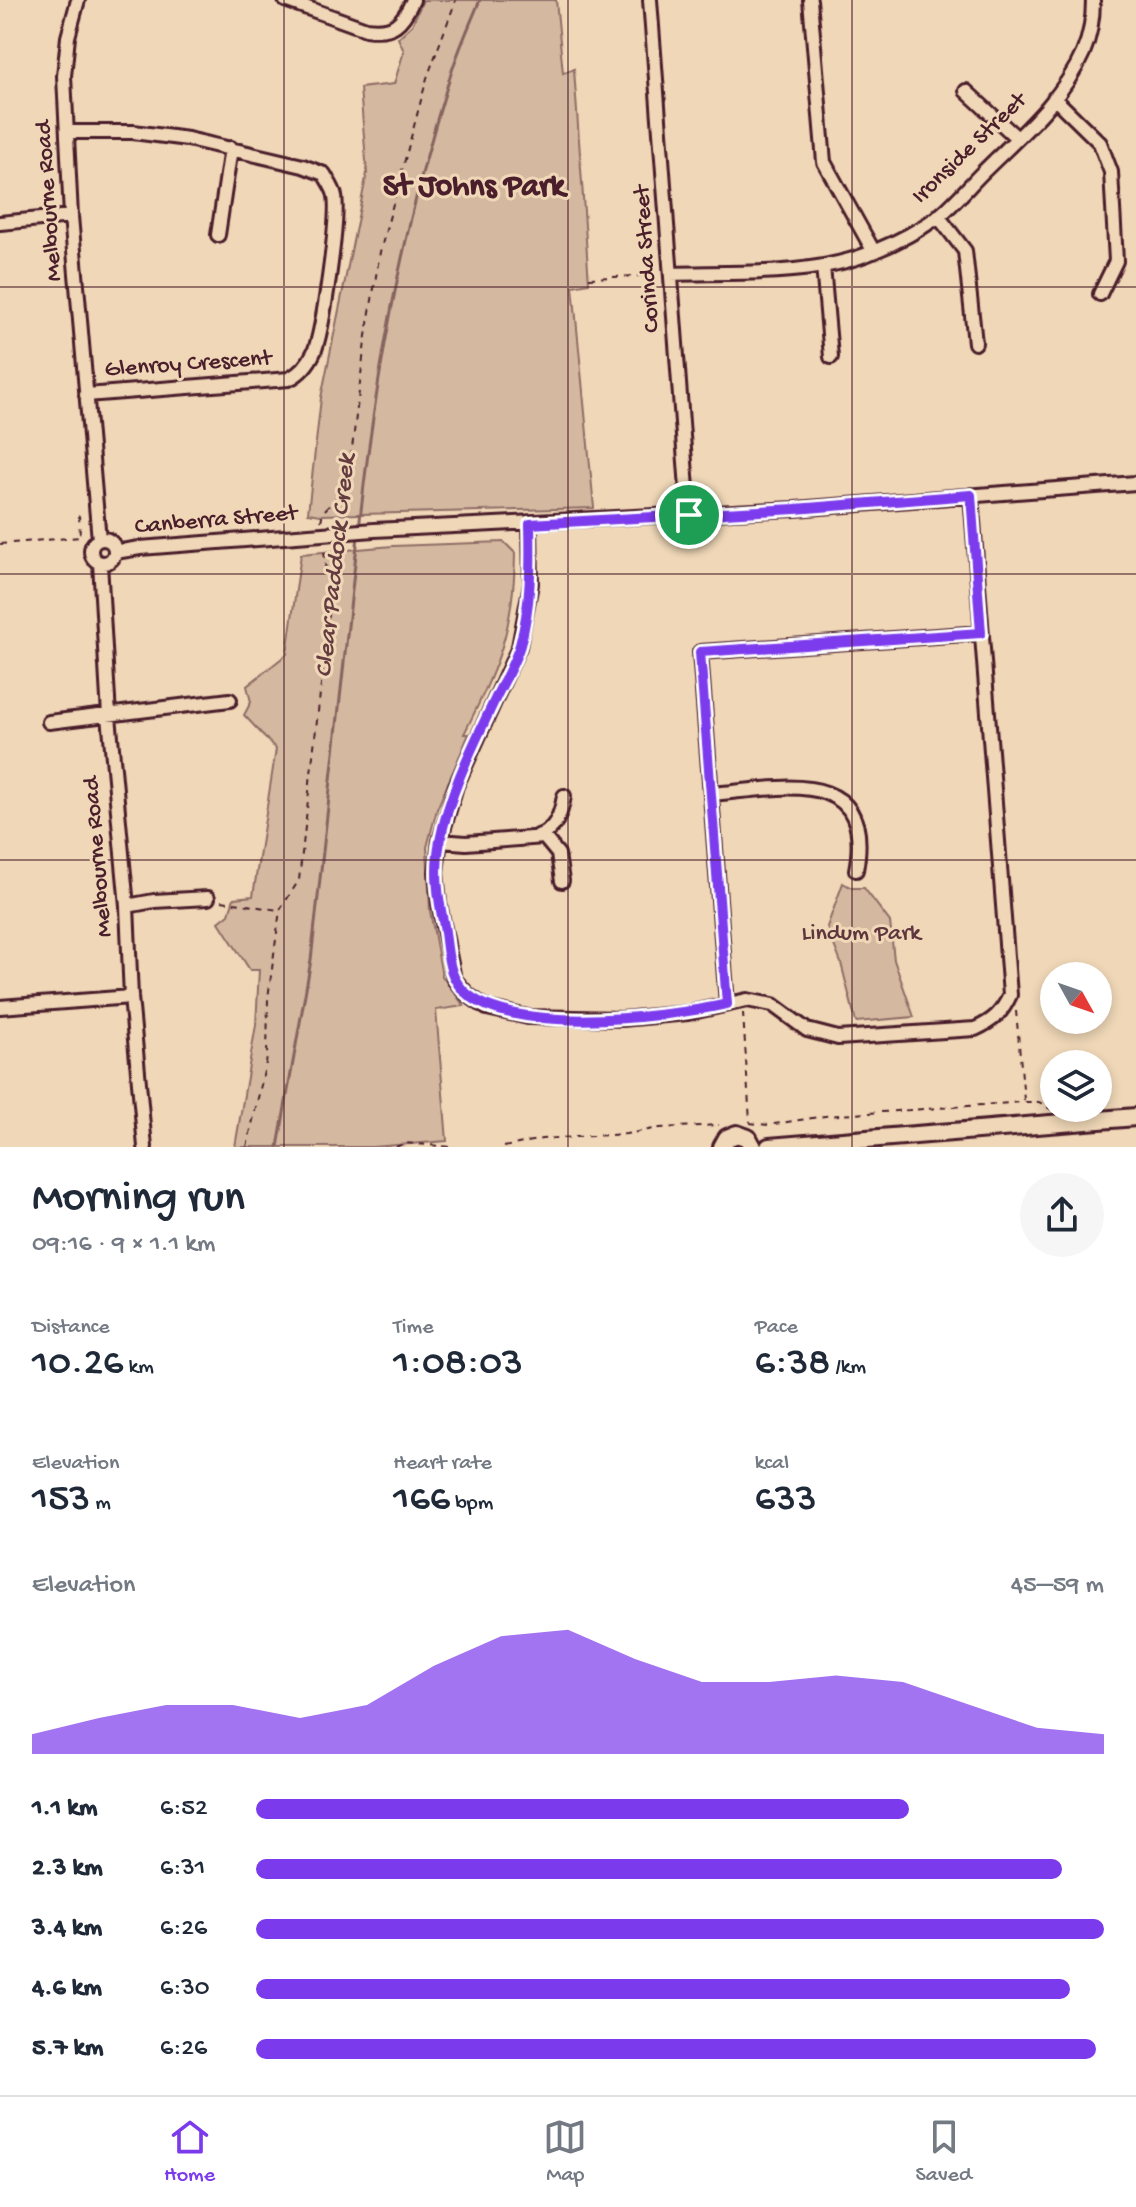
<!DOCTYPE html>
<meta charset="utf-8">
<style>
body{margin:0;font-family:"Gochi Hand",sans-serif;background:#f6f6f7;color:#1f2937;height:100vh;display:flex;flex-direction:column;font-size:30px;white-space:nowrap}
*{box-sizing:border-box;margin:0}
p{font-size:26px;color:#747a83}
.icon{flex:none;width:44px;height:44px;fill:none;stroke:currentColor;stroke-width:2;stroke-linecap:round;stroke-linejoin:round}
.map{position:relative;height:1147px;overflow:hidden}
.sheet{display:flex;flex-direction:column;background:#fff;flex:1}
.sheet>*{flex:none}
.needle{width:52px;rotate:130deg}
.fabs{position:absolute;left:1040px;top:962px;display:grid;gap:16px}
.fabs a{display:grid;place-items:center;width:72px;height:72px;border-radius:50%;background:#fff;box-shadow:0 4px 12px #0003;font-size:40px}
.pin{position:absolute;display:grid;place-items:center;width:68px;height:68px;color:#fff;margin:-34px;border:4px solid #fff;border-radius:50%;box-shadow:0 2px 8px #0007}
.round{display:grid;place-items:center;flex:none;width:84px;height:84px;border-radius:42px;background:#f6f6f7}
.summary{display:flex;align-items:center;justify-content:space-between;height:136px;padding:0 32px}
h1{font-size:44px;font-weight:600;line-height:60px}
.metrics{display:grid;grid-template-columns:repeat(3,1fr);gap:12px;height:136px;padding:8px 32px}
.metrics div{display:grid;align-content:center}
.metrics b{font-size:40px;font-weight:600}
.metrics small{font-size:22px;font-weight:400}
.metrics p{font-size:22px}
.chart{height:224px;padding:16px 32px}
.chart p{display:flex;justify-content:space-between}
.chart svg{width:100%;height:144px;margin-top:8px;fill:#7c3aed;opacity:.7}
ul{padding:0 32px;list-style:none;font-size:26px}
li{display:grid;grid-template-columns:128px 96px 1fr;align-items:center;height:60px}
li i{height:20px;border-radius:10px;background:#7c3aed}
.tab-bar{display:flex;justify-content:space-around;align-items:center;height:112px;border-top:2px solid #e0e1e3;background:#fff;font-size:22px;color:#747a83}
.tab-bar a{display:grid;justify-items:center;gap:4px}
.tab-bar .selected{color:#7c3aed}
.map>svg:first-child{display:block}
</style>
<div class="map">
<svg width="1136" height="1147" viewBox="0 0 1136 1147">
<rect width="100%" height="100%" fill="#efd7b7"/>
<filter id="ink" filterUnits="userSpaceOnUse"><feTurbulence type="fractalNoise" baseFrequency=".0125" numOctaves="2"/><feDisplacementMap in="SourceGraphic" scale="16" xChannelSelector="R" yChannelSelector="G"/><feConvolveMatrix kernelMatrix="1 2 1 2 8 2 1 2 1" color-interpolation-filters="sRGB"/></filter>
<g filter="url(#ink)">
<path fill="#d4b9a0" stroke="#8f6c66" stroke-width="2" d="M423,0H556L563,73L574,69L589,283L573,286L594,508L321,515L308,513L321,398L367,173L360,88L394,84L404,51L398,38L412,25Z
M504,542L515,553C514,631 498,665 464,734H469L437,809L427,847L430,911L442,976L464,1006L436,1010L447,1141L372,1147H235L256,1025L259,970H250L219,922L229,914L234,898L253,896L276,749L244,715L251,702L247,686L287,654L301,554L393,546Z
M843,883L852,888H864L890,922L894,960L914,1017L856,1022L841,963L827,927Z"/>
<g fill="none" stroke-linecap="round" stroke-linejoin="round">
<path stroke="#87635f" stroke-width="3" d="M359,529C375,377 403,226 449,80C457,53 469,26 480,0
M278,1147L311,960L358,536"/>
<g stroke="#4a1f2b" stroke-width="18">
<path id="minor" d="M78,0L68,37L64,76L71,216L99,540
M285,0L366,29C393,33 402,24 413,0
M650,0L689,515
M810,0L824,162L874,252
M966,91L1017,138
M1054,98L1100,143L1111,172L1116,261L1100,294
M67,132H133L188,139L303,166L324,174C328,181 334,189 335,196C339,218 323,332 314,352C308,365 301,373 289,379L86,395
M938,216L965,251L975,343
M0,223L71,216
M218,235L231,148
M823,266L831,357
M671,274C735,272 816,277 875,251C895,243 921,229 939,216C954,204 968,187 982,173C1018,137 1062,101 1083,53C1090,37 1093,18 1093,0
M530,524L531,584L519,647L456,786L440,841L436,872L439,903L454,979L468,995L487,1008L528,1017L622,1019L688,1013L747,1000L773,1005L807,1030L838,1038L975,1029C993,1021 1002,1013 1010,995L971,495
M91 551a12 12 0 1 1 24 0a12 12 0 1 1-24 0Z
M115,552L140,548L374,530L795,509L1136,483
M100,563L109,716L127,906L131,997L145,1147
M49,722L230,700
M711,794C777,789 876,763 856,870
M538,836C556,830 561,814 564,796
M440,841L466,843L544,837L558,854L562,881
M127,906L154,901L208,898
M727,1004L700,652L981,633
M0,1007L131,997"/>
</g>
<g stroke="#4a1f2b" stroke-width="22">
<path id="major" d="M722,1147L727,1138L737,1134L748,1138L753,1147
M769,1147L1136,1117"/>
</g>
<path stroke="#4a1f2b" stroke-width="2" stroke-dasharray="6 6" stroke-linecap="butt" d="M589,278L658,275
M321,521L323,512L338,496L343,486L351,457L365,342L380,252L427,78L456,0
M0,544L80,537L79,515H83
M222,901L278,910
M1016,1011L1024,1100
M743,1013L750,1122
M750,1123L768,1125L825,1116L1024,1102H1039L1052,1110
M247,1147L267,1058L268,998L280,910L299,880L331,596L325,564L324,547
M396,1147L405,1143L453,1147
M504,1147L542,1139L626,1134L660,1128L719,1125"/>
<use href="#minor" stroke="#efd7b7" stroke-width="12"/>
<use href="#major" stroke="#efd7b7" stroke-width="16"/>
</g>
</g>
<g fill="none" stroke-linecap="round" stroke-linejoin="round" filter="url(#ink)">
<g stroke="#fff" stroke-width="16">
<path id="route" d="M971,495L981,633L700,652L727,1004C670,1017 486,1041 455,979C447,965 447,942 444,926C438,898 434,870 440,841C450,790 475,742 497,695C505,679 515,662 520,645C531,605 531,565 530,524L795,509Z"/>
</g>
<use href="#route" stroke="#7c3aed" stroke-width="10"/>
</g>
<path fill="none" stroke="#4a1f2b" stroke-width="2" stroke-opacity="0.55" d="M284,0V1147M568,0V1147M852,0V1147M0,287H1136M0,574H1136M0,860H1136"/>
<g text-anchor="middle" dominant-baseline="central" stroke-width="6" stroke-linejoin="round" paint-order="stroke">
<g font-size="24" fill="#4a1f2b" stroke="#efd7b7">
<text transform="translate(970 149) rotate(-44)">Ironside Street</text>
<text transform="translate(50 201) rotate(-94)">Melbourne Road</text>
<text transform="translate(648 259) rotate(-94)">Corinda Street</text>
<text transform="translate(188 365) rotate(-4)">Glenroy Crescent</text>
<text transform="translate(216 521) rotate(-5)">Canberra Street</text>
<text transform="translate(99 857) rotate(-95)">Melbourne Road</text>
</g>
<g font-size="24" fill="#5f363d" stroke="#efd7b7">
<text x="861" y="934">Lindum Park</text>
</g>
<g font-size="26" font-style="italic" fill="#643c40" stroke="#efd7b7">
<text transform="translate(337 566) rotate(-84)">Clear Paddock Creek</text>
</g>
<g font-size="32" font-weight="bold" fill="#4a1f2b" stroke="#efd7b7">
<text x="474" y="188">St Johns Park</text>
</g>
</g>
</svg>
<div class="fabs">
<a><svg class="needle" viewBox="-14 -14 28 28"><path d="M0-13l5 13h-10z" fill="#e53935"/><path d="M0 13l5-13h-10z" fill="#747a83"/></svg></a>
<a><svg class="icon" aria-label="layers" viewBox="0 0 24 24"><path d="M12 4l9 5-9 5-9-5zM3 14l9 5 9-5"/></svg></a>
</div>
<div class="pin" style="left:689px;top:515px;background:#1e9e55"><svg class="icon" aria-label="arrive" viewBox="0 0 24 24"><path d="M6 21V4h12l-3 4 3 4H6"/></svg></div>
</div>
<section class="sheet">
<div class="summary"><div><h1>Morning run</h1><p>09:16 · 9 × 1.1 km</p></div><a class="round"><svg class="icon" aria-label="share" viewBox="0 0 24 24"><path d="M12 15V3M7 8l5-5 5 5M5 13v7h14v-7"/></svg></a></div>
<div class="metrics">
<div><p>Distance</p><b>10.26<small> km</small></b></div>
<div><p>Time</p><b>1:08:03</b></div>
<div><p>Pace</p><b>6:38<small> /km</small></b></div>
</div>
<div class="metrics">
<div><p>Elevation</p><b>153<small> m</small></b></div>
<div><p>Heart rate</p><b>166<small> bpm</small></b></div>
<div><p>kcal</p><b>633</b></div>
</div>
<div class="chart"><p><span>Elevation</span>45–59 m</p>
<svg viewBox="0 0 160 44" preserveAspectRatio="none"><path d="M0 44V38L10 33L20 29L30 29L40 33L50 29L60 17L70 8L80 6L90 15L100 22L110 22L120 20L130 22L140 29L150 36L160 38V44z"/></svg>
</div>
<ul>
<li><b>1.1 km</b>6:52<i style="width:77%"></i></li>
<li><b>2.3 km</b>6:31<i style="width:95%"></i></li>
<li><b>3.4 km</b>6:26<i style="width:100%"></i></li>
<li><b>4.6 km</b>6:30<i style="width:96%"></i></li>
<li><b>5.7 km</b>6:26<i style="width:99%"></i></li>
</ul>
</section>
<nav class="tab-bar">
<a class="selected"><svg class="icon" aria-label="home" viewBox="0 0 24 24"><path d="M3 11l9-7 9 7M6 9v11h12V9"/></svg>Home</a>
<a><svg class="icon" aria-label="map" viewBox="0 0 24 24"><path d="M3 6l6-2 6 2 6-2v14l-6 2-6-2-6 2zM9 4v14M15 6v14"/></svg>Map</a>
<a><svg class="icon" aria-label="saved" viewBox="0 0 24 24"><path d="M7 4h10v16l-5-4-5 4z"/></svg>Saved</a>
</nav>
